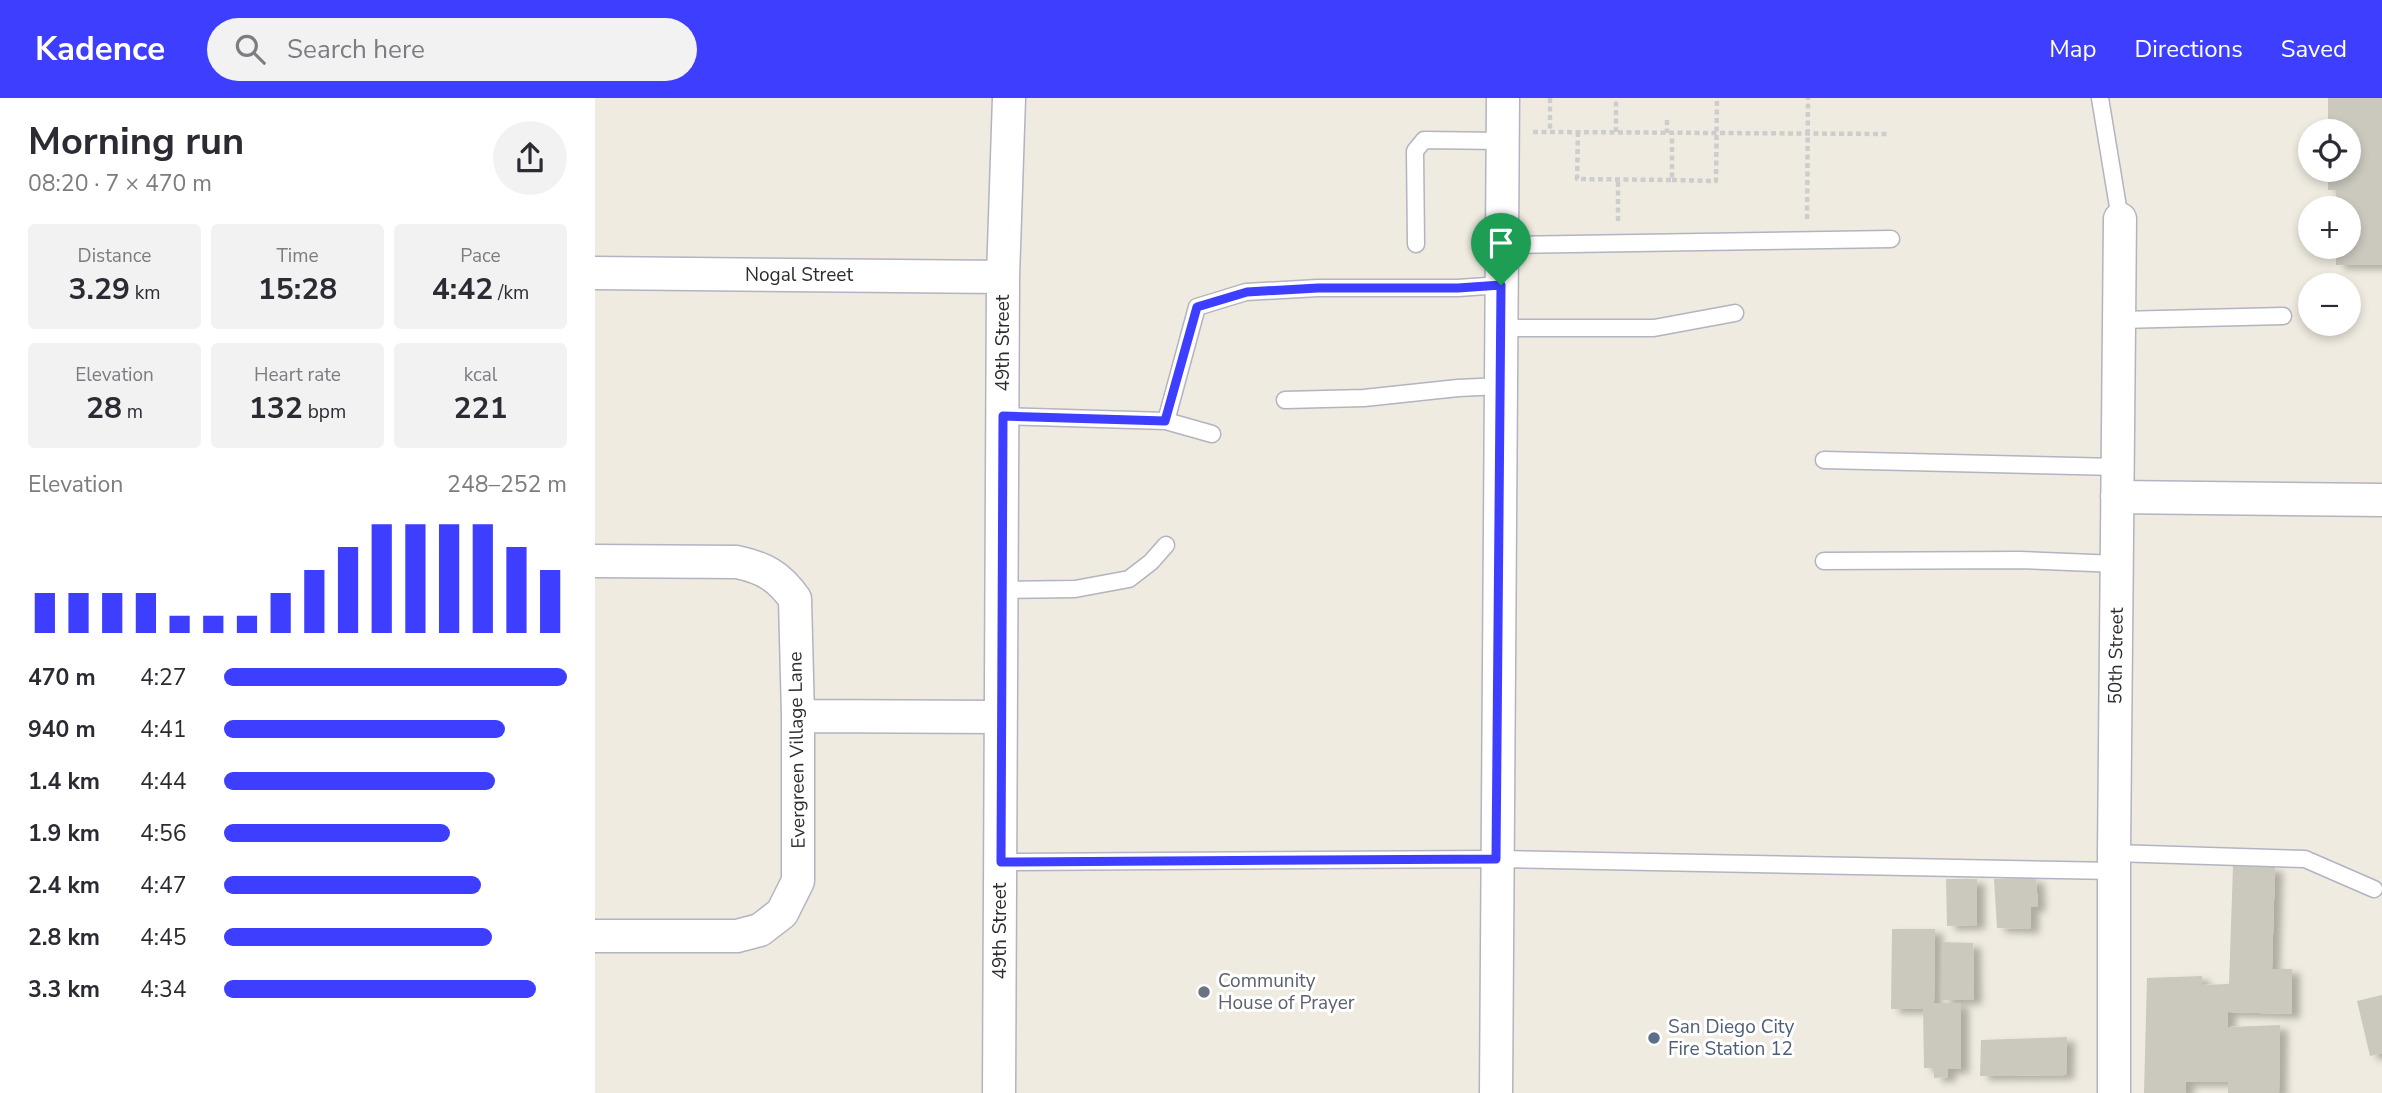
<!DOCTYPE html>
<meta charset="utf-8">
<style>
body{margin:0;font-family:"Nunito Sans",sans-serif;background:#f2f2f3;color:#2b2b33;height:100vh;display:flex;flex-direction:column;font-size:26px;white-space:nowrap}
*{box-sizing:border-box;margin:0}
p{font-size:23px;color:#7c7c81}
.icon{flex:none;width:38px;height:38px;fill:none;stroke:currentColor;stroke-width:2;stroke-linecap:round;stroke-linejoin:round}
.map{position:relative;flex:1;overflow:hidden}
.panel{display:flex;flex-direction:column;background:#fff;width:595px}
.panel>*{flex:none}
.buttons{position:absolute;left:1703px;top:21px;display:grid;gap:14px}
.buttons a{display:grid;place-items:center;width:63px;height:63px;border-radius:50%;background:#fff;box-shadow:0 4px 10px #0003;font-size:35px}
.pin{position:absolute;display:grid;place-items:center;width:60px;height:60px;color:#fff;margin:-72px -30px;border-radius:50% 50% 50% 0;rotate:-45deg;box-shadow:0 0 7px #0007}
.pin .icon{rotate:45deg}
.round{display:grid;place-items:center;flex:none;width:74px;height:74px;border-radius:37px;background:#f2f2f3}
.overview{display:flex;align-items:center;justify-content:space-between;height:119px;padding:0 28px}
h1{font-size:38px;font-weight:700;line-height:52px}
.stats{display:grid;grid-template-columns:repeat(3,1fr);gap:10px;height:119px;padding:7px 28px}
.stats div{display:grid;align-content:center;border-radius:7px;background:#f2f2f3;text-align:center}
.stats b{font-size:30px;font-weight:700}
.stats small{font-size:19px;font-weight:400}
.stats p{font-size:19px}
.chart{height:196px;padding:14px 28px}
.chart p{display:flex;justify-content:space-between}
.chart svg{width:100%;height:126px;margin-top:7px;stroke:#3d3eff;stroke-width:6}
ul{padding:0 28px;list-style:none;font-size:23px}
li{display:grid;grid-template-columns:112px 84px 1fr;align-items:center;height:52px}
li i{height:18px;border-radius:9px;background:#3d3eff}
header{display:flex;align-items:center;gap:42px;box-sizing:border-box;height:98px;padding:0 35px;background:#3d3eff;color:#fff}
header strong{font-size:33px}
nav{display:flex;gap:38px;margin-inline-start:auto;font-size:24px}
.search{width:490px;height:63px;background:#f2f2f3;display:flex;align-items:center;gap:18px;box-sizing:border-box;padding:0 24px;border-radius:38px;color:#7c7c81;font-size:26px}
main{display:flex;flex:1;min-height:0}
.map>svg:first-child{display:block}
</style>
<header>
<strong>Kadence</strong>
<div class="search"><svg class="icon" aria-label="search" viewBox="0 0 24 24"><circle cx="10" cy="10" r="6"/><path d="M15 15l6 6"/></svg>Search here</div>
<nav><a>Map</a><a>Directions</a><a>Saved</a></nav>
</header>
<main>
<section class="panel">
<div class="overview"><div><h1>Morning run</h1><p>08:20 · 7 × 470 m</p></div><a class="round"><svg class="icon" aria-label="share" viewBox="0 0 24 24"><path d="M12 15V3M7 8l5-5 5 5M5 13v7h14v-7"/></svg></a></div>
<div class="stats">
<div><p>Distance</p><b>3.29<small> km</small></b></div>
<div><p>Time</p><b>15:28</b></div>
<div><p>Pace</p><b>4:42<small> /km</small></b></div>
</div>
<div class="stats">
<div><p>Elevation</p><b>28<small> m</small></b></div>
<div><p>Heart rate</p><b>132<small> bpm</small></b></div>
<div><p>kcal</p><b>221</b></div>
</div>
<div class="chart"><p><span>Elevation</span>248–252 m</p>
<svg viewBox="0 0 160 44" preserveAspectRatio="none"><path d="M5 44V30M15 44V30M25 44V30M35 44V30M45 44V38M55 44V38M65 44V38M75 44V30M85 44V22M95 44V14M105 44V6M115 44V6M125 44V6M135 44V6M145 44V14M155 44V22"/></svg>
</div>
<ul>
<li><b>470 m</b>4:27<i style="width:100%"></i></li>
<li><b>940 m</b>4:41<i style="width:82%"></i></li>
<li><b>1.4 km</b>4:44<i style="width:79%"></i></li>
<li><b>1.9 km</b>4:56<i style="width:66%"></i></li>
<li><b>2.4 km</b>4:47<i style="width:75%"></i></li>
<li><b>2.8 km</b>4:45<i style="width:78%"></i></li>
<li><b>3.3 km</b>4:34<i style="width:91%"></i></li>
</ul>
</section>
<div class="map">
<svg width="1787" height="995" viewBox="0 0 1787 995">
<defs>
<filter id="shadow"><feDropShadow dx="8" dy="4.5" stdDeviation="3.5" flood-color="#0004"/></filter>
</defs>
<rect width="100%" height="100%" fill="#efebe0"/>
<path fill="#cbc9be" filter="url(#shadow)" d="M1733,0H1787V167H1741V149H1754V110H1741V92H1733V72H1754V33H1733Z
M1638,768L1680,769L1677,871H1697V916L1633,914V942L1634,929L1685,927L1684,995H1633V984H1591V995H1549L1552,880L1607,878V887L1634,886Z
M1441,780L1443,809H1436V831L1402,830L1399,781Z
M1351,781H1382V827L1352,828Z
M1297,831H1340L1339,905H1366V971H1353V979L1339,980V970H1329L1328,911H1296Z
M1347,844L1378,845L1379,902H1347Z
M1787,897V955L1775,958L1762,903Z
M1472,939L1471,977L1385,978L1386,942Z"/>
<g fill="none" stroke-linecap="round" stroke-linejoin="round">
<g stroke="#b3b3c1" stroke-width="19">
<path id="lane" d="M1505,0L1525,121
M821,146L820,53L829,42L907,43
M906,147L1296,141
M1524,222L1688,218
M906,230H1059L1140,215
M690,302L769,300L863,290L906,288
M408,318L571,323L617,336
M571,323L602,209L651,194L723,190H863L906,187
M1229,362L1522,369
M1229,463L1425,462L1522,466
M407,492L480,491L534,481L556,464L571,447
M1519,755L1710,761L1779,791
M406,764L901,761L1519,773"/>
</g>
<g stroke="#b3b3c1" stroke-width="35">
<path id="street" d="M0,175L408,179
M1522,399L1787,402
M0,463L142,464C169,470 184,478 200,501L203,618V783L187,815L165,832L142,838H0
M203,618L406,619
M404,995L408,179L414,0
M901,995L908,0
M1519,995V755L1525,121"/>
</g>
<path stroke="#cdcdcd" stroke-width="4.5" stroke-dasharray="5 3.5" stroke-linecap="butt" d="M955,0V34L1293,36
M1072,22V35
M938,34H955
M983,34L982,81L1077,82V35
M1021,34V0
M1077,82L1121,83L1122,0
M1212,121L1213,0
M1023,123V82"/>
<use href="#lane" stroke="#fff" stroke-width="16"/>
<use href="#street" stroke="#fff" stroke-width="32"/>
</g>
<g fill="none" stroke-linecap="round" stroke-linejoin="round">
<g stroke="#fff" stroke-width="14">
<path id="route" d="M906,187L901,761L406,764L408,318L570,323L602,209L652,194L723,190H863Z"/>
</g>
<use href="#route" stroke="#3d3eff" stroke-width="9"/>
</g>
<circle fill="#6b7280" stroke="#fff" stroke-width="2.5" cx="609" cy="894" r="7"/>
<circle fill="#5c6f8a" stroke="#fff" stroke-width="2.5" cx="1059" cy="940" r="7"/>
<g text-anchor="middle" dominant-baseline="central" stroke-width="6" stroke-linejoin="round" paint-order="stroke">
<g font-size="19" fill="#2d2d2d" stroke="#fff">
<text x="204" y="177">Nogal Street</text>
<text transform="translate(408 245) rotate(-90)">49th Street</text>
<text transform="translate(1521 558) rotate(-89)">50th Street</text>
<text transform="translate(202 652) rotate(-91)">Evergreen Village Lane</text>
<text transform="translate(405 833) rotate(-90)">49th Street</text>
</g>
<g font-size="19" fill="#5b616d" stroke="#fff" text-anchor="start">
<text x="623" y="883">Community<tspan x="623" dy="22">House of Prayer</tspan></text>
</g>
<g font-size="19" fill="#4e5e75" stroke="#fff" text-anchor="start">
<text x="1073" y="929">San Diego City<tspan x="1073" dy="22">Fire Station 12</tspan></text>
</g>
</g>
</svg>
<div class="buttons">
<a><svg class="icon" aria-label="locate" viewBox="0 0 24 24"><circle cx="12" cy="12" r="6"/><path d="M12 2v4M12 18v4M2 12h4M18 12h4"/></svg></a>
<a>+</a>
<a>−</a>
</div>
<div class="pin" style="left:906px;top:187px;background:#1e9e55"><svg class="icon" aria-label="arrive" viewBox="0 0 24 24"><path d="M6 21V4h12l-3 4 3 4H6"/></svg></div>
</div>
</main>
